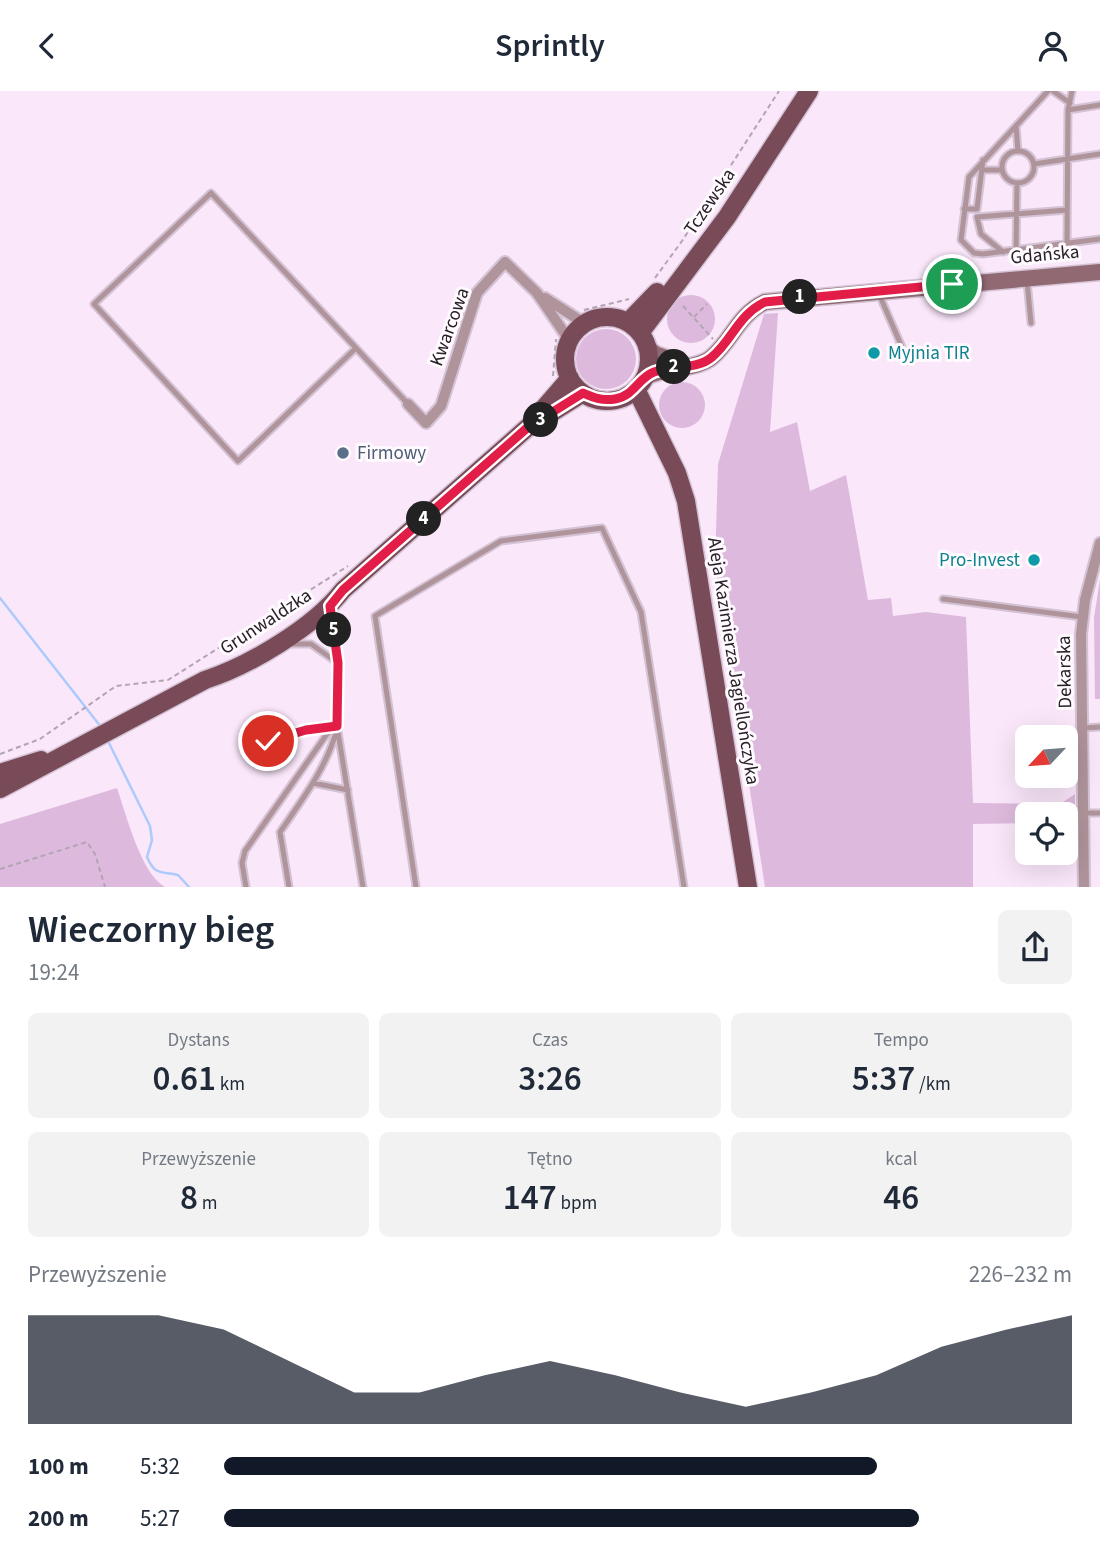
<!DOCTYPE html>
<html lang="pl">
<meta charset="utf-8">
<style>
body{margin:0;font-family:"Source Sans 3",sans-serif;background:#f2f2f3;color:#1f2937;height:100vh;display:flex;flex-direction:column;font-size:26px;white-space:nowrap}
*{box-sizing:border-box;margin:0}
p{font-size:23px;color:#747a83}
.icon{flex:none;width:38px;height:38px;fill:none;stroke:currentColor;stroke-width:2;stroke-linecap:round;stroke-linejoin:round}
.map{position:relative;height:796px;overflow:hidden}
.details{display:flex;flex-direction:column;background:#fff;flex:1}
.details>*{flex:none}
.needle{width:46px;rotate:244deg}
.controls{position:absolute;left:1015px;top:634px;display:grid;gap:14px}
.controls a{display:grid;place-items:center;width:63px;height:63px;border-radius:10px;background:#fff;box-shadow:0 7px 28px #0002;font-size:35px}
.pin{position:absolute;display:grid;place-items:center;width:60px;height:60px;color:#fff;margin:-30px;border:4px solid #fff;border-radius:50%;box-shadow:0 2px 7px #0007}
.km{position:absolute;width:35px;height:35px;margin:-18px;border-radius:50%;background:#222;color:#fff;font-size:19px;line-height:35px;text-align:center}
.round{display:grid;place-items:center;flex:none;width:74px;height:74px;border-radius:10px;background:#f2f2f3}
.headline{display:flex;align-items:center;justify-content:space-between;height:119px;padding:0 28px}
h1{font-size:38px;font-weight:600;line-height:52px}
.stats{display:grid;grid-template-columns:repeat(3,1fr);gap:10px;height:119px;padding:7px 28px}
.stats div{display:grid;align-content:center;border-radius:10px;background:#f2f2f3;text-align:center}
.stats b{font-size:35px;font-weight:600}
.stats small{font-size:19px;font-weight:400}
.stats p{font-size:19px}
.chart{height:196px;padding:14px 28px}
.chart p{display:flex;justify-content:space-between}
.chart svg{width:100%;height:126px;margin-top:7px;fill:#111827;opacity:.7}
ul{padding:0 28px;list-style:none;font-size:23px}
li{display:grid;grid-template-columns:112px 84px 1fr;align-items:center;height:52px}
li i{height:18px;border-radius:9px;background:#111827}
header{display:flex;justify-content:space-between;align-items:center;height:91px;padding:0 28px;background:#fff;font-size:32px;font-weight:600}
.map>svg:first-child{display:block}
</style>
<header><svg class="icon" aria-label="back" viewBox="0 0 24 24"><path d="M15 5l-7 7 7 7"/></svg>Sprintly<svg class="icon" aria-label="person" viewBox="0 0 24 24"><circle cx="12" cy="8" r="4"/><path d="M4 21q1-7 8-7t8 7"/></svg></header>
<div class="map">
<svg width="1100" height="796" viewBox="0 0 1100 796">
<rect width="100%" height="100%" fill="#fae7fa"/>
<path fill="#ddbadd" d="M667 228a24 24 0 1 1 48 0a24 24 0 1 1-48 0Z
M778,222L770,341L797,331L810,400L846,384L868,509L891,507L893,525L926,521L966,526L973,712L1060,713L1075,703V742L1066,735V723H1027V732L973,733V796H765L715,475L718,373L764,223Z
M576 268a30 30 0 1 1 60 0a30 30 0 1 1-60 0Z
M659 314a23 23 0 1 1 46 0a23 23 0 1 1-46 0Z
M1100,488V608H1095L1094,527Z
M117,697C126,723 141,783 165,796H0V733Z"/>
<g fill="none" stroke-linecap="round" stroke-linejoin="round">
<path stroke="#accafb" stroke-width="2.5" d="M0,507L101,636
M107,648L150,735L152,749L147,766C155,785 161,780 178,784L189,796"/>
<g stroke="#d4c3d4" stroke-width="9">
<path id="lane" d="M1048,0L969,86L961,149L974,162L983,163L1100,148
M1053,0L1070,12
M1068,19L1100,14
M1016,35L1018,60
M1002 76a16 16 0 1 1 32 0a16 16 0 1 1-32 0Z
M1034,73L1100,63
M983,79H1002
M964,118H977L983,69
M1067,152L1068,19L1072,0
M1003,161L981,143L977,126L1067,119
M1016,161L1017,92
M1027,190L1031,232
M879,203L908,270
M356,257L211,102L94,213L238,370L356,257L408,313
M943,508L1082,526
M331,518L338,572L337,635L363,796
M288,553H311L338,572
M1083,637L1100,636
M261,654L274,647L334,636
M313,692L348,699
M1084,722H1100
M246,796L242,772L245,760L327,643L337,635
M289,796L280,741C302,709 327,676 337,638
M416,796L375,525L501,450L602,437L641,521L684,796"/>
</g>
<g stroke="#d4c3d4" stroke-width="14">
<path id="street" d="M545,207L584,232
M408,313L426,332L441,315L477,202L505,171L537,202L569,249
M1084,796L1081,543L1085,509L1100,452"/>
</g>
<g stroke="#d4c3d4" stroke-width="19">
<path id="secondary" d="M647,256L655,263L683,273
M645,286C664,276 697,279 712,266C733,248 738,224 765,211L1100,181"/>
</g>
<g stroke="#d4c3d4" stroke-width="21">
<path id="primary" d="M565 268a42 42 0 1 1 84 0a42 42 0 1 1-84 0Z
M628,231L657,201
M640,242L727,126L809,0
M636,298L677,382L686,410L748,796
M538,324L570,287
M0,682L41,669
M0,698L205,589C249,575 314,536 343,499L527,337L583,302"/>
</g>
<path stroke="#b3a4b3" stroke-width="2" stroke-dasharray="5 3.5" stroke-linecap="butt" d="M655,187L682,150L779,0
M683,215L713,248
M584,219L629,208
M694,226L707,213
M553,285L556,248
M0,663L40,648L116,595L168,589L348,475
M0,778L87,751L95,763L105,796"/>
<use href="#lane" stroke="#b0949b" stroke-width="5"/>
<use href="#street" stroke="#b0949b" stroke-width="10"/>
<use href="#secondary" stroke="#906973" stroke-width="16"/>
<use href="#primary" stroke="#794a57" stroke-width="18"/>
</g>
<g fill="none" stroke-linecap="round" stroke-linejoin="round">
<g stroke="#fff" stroke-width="14">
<path id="route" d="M268,650L306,639L337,635L338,572L330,515L343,499L527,337L583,302C594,307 603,310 615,308C634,305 638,287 654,281C672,274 697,279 712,266C733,248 738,224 765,211L952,193"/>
</g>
<use href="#route" stroke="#e11d48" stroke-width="9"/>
</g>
<g fill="#0f9aa8" stroke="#fefafe" stroke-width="2.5">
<circle cx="874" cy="262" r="7"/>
<circle cx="1034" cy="469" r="7"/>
</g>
<circle fill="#5c6f8a" stroke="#fefafe" stroke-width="2.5" cx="343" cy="362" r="7"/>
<g text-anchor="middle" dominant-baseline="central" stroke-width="6" stroke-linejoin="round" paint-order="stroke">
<g font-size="19" fill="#272026" stroke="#fefafe">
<text transform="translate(710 111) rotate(-56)">Tczewska</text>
<text transform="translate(1045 164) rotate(-5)">Gdańska</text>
<text transform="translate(450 236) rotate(-70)">Kwarcowa</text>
<text transform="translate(266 531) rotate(-33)">Grunwaldzka</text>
<text transform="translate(733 570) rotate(81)">Aleja Kazimierza Jagiellończyka</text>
<text transform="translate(1065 581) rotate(-91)">Dekarska</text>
</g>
<g font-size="19" fill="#0d838f" stroke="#fefafe" text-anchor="start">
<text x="888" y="262">Myjnia TIR</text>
<text x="1020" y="469" text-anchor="end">Pro-Invest</text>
</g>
<g font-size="19" fill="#4e5e75" stroke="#fefafe" text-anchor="start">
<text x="357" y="362">Firmowy</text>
</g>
</g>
</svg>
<div class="controls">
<a><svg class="needle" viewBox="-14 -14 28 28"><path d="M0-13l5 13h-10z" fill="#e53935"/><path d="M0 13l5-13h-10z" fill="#747a83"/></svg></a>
<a><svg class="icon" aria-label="locate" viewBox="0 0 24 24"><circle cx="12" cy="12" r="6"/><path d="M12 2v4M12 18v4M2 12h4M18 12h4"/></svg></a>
</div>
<div class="pin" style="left:952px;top:193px;background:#1e9e55"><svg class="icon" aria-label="arrive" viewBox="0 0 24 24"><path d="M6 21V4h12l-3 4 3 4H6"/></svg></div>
<div class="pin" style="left:268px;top:650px;background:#d93025"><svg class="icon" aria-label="check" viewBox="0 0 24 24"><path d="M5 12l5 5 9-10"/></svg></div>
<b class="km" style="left:800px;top:206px">1</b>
<b class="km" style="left:674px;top:276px">2</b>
<b class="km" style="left:541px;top:329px">3</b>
<b class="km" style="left:424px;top:428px">4</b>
<b class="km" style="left:334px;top:539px">5</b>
</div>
<section class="details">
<div class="headline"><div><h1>Wieczorny bieg</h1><p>19:24</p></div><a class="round"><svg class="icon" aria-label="share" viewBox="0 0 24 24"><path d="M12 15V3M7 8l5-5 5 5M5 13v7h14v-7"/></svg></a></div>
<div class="stats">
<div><p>Dystans</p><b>0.61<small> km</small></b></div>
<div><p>Czas</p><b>3:26</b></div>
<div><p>Tempo</p><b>5:37<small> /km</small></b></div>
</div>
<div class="stats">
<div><p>Przewyższenie</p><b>8<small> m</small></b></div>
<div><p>Tętno</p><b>147<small> bpm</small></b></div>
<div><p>kcal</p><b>46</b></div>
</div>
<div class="chart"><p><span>Przewyższenie</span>226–232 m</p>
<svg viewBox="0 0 160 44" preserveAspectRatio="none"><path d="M0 44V6L10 6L20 6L30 11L40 22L50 33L60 33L70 27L80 22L90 27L100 33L110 38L120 33L130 27L140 17L150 11L160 6V44z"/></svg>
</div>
<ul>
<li><b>100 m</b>5:32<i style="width:77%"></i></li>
<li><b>200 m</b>5:27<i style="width:82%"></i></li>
</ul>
</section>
